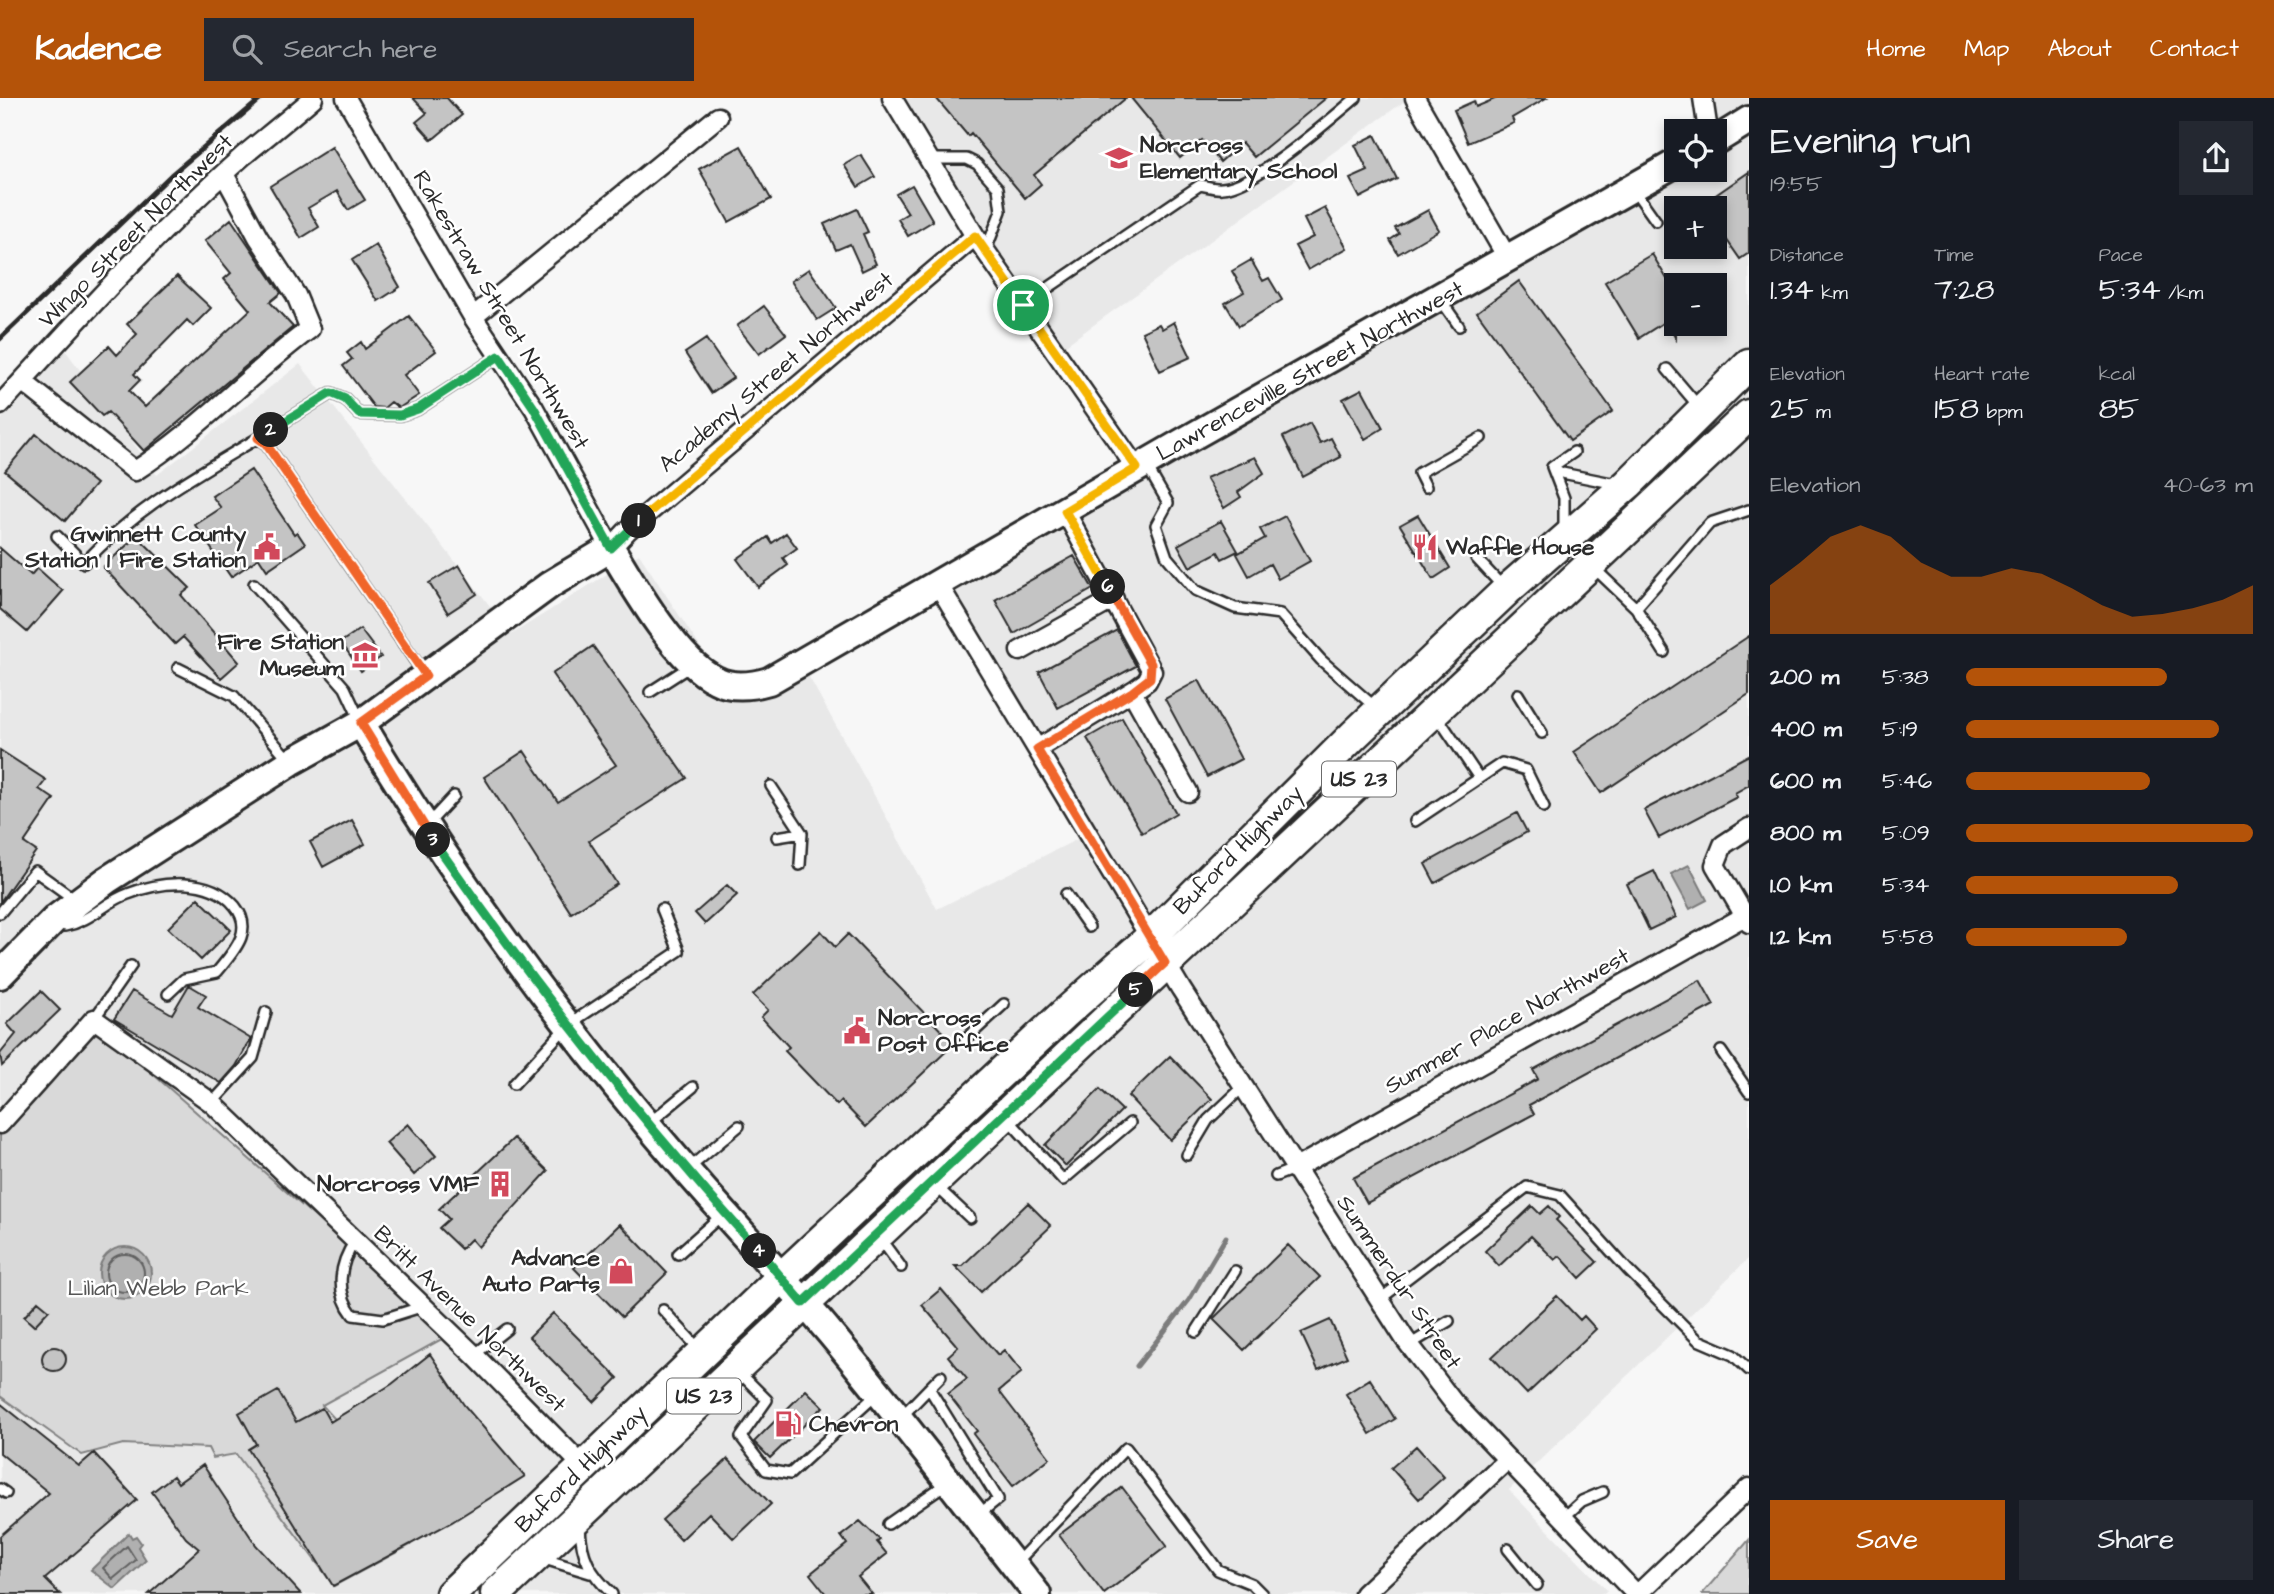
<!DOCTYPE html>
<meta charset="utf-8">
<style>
body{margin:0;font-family:"Architects Daughter",sans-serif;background:#242831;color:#f1f3f6;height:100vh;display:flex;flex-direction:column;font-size:26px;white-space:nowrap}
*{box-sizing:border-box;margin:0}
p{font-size:23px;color:#9ea1a6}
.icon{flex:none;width:38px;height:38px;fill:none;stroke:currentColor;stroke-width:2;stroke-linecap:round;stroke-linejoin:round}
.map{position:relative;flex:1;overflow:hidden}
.drawer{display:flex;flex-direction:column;background:#171b24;width:525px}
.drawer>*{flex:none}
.tools{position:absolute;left:1664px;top:21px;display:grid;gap:14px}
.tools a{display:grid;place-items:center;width:63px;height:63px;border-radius:0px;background:#171b24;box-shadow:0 4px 10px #0003;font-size:35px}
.pin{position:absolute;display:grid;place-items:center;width:60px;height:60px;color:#fff;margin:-30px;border:4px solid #fff;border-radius:50%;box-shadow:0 2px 7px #0007}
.km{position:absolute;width:35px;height:35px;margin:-18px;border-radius:50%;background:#222;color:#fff;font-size:19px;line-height:35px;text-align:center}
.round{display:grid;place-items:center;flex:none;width:74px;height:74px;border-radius:0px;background:#242831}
.summary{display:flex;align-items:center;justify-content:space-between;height:119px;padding:0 21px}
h1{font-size:38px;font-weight:600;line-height:52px}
.stats{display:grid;grid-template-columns:repeat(3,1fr);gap:10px;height:119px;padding:7px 21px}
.stats div{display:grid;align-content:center}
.stats b{font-size:30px;font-weight:600}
.stats small{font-size:19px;font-weight:400}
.stats p{font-size:19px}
.chart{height:196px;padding:14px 21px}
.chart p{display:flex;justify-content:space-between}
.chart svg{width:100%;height:126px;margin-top:7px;fill:#b45309;opacity:.7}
.primary-button{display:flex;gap:14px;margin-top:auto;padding:14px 21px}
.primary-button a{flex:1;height:80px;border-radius:0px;background:#b45309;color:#fff;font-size:28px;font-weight:600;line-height:80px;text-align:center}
.primary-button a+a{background:#242831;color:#f1f3f6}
ul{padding:0 21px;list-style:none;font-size:23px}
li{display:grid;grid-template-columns:112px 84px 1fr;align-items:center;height:52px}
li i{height:18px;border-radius:9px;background:#b45309}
header{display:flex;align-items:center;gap:42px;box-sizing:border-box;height:98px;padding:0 35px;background:#b45309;color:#fff}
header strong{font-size:33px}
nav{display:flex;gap:38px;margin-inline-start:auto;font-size:24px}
.search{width:490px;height:63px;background:#242831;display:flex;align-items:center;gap:18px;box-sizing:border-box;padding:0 24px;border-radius:0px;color:#9ea1a6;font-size:26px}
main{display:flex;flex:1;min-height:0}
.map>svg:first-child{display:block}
</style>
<header>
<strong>Kadence</strong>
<div class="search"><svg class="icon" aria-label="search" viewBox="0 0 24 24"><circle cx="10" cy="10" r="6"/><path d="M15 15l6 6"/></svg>Search here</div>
<nav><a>Home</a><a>Map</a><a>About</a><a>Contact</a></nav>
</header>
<main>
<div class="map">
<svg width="1749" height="1496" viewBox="0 0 1749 1496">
<rect width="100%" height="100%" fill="#f7f7f7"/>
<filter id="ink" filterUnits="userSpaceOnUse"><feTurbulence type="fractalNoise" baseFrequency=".0143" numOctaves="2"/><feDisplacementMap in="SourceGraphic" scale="14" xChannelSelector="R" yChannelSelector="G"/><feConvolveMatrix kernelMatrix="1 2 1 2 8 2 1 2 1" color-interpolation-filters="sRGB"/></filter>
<g filter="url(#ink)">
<path fill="#e8e8e8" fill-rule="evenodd" d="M899,0H1409L1063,249L959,100Z
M1707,0H1749V1160L1509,1392L1607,1493L1604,1496H0V1298L82,1357L123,1346L208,1350L213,1360L236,1356L334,1488L335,1321L0,1033V323L63,249L157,377L300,266L512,536L639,456L729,593L798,559L937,811L1098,731L937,490L1338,237L1579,123L1676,72H1715V43ZM1676,110H1715V149H1676ZM1676,187H1715V226H1676Z"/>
<path fill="#d9d9d9" stroke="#828282" stroke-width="2" d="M95,925L449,1237L322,1307L335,1321L410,1447L334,1488L236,1356L213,1360L208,1350L123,1346L82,1357L0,1298V1033Z
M1749,1442V1496H1702Z"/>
<path fill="#b0b0b0" stroke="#7b7b7b" stroke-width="2" d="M1689,767L1707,802L1690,811L1671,776Z
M99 1175a26 26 0 1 1 52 0a26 26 0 1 1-52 0Z
M129,1435L132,1440L136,1438L141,1445L138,1449L146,1462L115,1491L91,1472Z"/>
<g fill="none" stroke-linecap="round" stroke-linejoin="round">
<path stroke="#606060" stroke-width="2" d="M106 1175a19 19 0 1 1 38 0a19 19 0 1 1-38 0Z
M127,1448L136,1462L113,1481L103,1470Z"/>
<path stroke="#7b7b7b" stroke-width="5" d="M1137,1268L1189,1202L1226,1139"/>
</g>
<path fill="#c4c4c4" stroke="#2b2b2b" stroke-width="2" d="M413,0H447L462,17L432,42L416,24L427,15Z
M936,0H1126L1034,77L1041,86L1025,100L971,35L968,38Z
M1131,0H1326L1254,59L1242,45L1220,64L1202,42L1180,60Z
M1497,0H1546L1512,20L1514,25L1468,45L1454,12L1474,3L1476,9Z
M1375,37L1397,81L1360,100L1350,81L1368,73L1355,47Z
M741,48L771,101L729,124L699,71Z
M332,49L365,102L348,112L337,93L308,110L319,129L301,140L270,88Z
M861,57L875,79L858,89L844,67Z
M1749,74V155L1740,161L1715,125V110H1697Z
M912,87L933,123L908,138L898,121L908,115L896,96Z
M1325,110L1347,150L1308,172L1295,148L1313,139L1304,121Z
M857,111L868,134L863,136L876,166L862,173L850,146L836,152L824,126Z
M1428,112L1439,132L1398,156L1390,142L1399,136L1395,130Z
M231,121L281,195L270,204L293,229L144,353L108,314L102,318L70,284L109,248L117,257L137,236L127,226L177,178L211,210L193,228L187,222L134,276L140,282L129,293L145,309L250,212L224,181L231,175L205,143Z
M376,147L400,189L378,203L352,162Z
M1652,156L1676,196V241L1666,223L1639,240L1605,184Z
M1251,162L1263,183L1269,180L1282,202L1239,228L1225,205L1244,194L1232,173Z
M809,171L836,210L817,222L791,183Z
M1519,183L1613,313L1570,343L1477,214Z
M764,208L786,236L759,256L737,228Z
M409,218L436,253L404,277L419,297L399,310L391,304L384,310L374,309L343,268L352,261L347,255L361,244L365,251Z
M1174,224L1191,259L1160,273L1142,234L1159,226L1162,231Z
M706,241L733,280L711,295L685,255Z
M1362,291L1383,330L1365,341L1343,301Z
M1310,325L1320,345L1331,340L1341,359L1303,379L1283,339Z
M36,336L96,386L65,423L5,373Z
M1255,359L1264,375L1238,394L1241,399L1224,410L1206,380Z
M251,372L294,436L297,434L305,446L267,472L259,460L231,479L195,427L221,410L212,398Z
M1418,417L1450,470L1433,481L1400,427Z
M1285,418L1310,463L1278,481L1270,466L1249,478L1237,456L1265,440L1260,431Z
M1221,423L1238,453L1222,461L1218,454L1190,469L1178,447Z
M786,435L797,450L783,460L788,467L758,489L737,461L768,439L772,445Z
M137,438L190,490L181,497L239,564L221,580L183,539L175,546L103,469Z
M0,450L31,477L37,470L63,493L27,534L0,511Z
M1074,458L1093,491L1014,536L995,502Z
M459,467L477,496L448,515L429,485Z
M360,531L381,559L361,573L341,544Z
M1117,532L1136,568L1058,610L1039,574Z
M1749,538V596L1601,695L1574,654Z
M593,548L687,680L589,743L617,786L571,815L484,679L524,653L558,704L616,667L552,576Z
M1199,582L1241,661L1207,679L1165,601Z
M1122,620L1176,715L1142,735L1087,640Z
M0,652L46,682L39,691L54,701L24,745L36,753L0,804Z
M1749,657V687L1735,695L1737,699L1659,740L1644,712Z
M1517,715L1527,734L1435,785L1425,766Z
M352,722L365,746L323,769L310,744Z
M1654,773L1676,819L1649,832L1627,786Z
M727,787L737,797L705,826L695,815Z
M198,800L231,832L201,862L168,830Z
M821,833L835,849L848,836L954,946L866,1029L841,1003L837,1007L785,953L789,949L761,919L768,912L753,897Z
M1700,882L1714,907L1529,1007L1534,1016L1367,1105L1353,1080L1538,981L1533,972Z
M189,887L206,897L198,909L251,941L236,968L221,985L114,921L132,893L172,916Z
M41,893L60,912L2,968L0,956L16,936L7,926Z
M1170,958L1212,1001L1170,1042L1128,998Z
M1100,991L1122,1012L1066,1068L1045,1047Z
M408,1026L436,1058L414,1077L386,1045Z
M514,1040L548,1073L478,1149L471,1141L461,1151L439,1130L449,1121L439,1111Z
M1028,1105L1051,1128L981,1194L955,1168H962Z
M1532,1108L1540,1116L1549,1108L1559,1119L1556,1122L1597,1164L1580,1180L1560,1158L1555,1162L1531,1138L1499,1168L1485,1153Z
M620,1126L667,1175L622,1219L574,1170Z
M1288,1147L1320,1179L1244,1252L1213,1221Z
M941,1191L998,1257L1004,1252L1022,1274L999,1293L1050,1360L1013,1388L973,1336L977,1333L948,1296L967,1281L948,1258L958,1249L922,1207Z
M1557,1198L1580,1222L1584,1218L1596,1231L1527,1296L1492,1259Z
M38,1203L49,1212L34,1228L24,1219Z
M553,1215L618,1280L594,1304L529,1239Z
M1330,1222L1347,1259L1318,1272L1301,1235Z
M42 1261a12 12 0 1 1 24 0a12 12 0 1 1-24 0Z
M430,1256L464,1307L525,1378L452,1424L333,1488L248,1351L256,1346L239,1315L278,1293L296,1324L322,1310L330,1324L392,1286Z
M1370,1281L1395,1321L1370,1336L1346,1296Z
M806,1292L823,1309L770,1360L754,1344Z
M0,1305L79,1368L94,1355L137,1402L45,1481L60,1496H0V1438L49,1395L0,1355Z
M1416,1348L1444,1379L1419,1401L1391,1370Z
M728,1361L771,1406L734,1441L709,1415L681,1442L662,1422Z
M203,1367L256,1447L301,1496H149L199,1451L186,1440L152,1394L173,1378L178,1385Z
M1122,1389L1167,1448L1104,1496L1059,1437Z
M860,1423L880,1442L877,1444L887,1456L858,1479L872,1496H826L810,1476L847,1446L841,1438Z"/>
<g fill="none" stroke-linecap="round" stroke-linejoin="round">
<g stroke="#2b2b2b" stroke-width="14">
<path id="lane" d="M929,61H967L977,66L998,90L1001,113L986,152
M1634,92L1656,123
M1440,201L1459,228
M1023,207L1200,87C1207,88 1215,91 1222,90C1256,88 1328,23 1356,0
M1667,271L1700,310
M258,340L331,295L345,301L359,316L400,317L418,311L499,258
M1146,367L1168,405L1156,427L1167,459L1195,492L1235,510L1280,516L1321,562L1376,610
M1552,369L1562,375L1617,386
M1552,369L1564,400V435
M1552,369L1574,354
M1426,389L1419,375L1481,340
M57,438L84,465C137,409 193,379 258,340L266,346L423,574
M1476,460L1503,489
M1594,470L1636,510L1664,554
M254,486L345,590L360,622
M1636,510L1710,425L1749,412
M178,570L234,598L290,663
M650,594L692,567
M1518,596L1542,635
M1437,618L1479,680
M771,688L802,735L800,767
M1415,723L1502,665L1526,672L1544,709
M429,725L454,698
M777,739L802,735
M1066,796L1089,829
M0,815L35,773L74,801
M59,824L65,828C91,823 105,804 128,796C160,783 210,778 235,808C255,833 233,854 217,874L184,881L168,896
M94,921L131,868
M965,942L1004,906
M1721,953L1749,994
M514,986L568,927L679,853L662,811
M212,1005L253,960L266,914
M1008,1021L1063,1082L1130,1025
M648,1026L693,989
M1187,1057L1208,1022L1243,989
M688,1071L739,1028
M1276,1078L1294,1071
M936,1088L970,1120
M879,1139L901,1169
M355,1143C339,1166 335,1194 353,1217L383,1221L424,1208
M678,1156L723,1116
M1379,1202L1527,1089L1560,1097L1628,1172L1698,1242L1733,1257L1749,1272
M663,1212L700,1252
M1196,1234L1235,1173
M1409,1247L1449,1223
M474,1257L507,1231
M738,1273L767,1302L741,1339L766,1372L790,1376L876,1297
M929,1290L998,1401L978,1417
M901,1319L941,1278
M0,1391L6,1395
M1562,1421L1582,1403L1603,1394
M888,1426L947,1385
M580,1428C581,1459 590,1475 612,1496
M1508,1451L1537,1487
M541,1460L590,1475
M1017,1464L1126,1350L1218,1472L1252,1486L1262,1496"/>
</g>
<g stroke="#2b2b2b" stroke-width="23">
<path id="street" d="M346,0L473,219L534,310L611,450L627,433L975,138
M892,0L975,138L1137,371
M1415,0L1508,161
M1703,0L1708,33
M473,219L718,19
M22,283L135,373C199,332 249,276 310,231L296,197L258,139L224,76
M0,307C78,222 156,135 243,58C266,39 290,20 313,0
M938,486L1181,891L1405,1241L1453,1304L1636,1496
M1020,553L1114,501
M1132,594L1188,694
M1037,651L1136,591L1147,583L1152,573L1065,413
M1749,730L1723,747L1715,767L1749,825
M0,1026L94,921L212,1005L474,1257L584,1369
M1294,1071L1745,818
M1364,1496L1507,1362
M1638,1496L1749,1390"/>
</g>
<g stroke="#2b2b2b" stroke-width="32">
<path id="secondary" d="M1715,43L1749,22
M361,625C456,784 566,933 687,1073C734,1127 784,1180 830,1235C901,1320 968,1409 1037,1496
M0,877L55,821L107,782L291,664L361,625L551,486L611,450C633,487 677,564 716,582C733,591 752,588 769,583L1181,345L1676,65"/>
</g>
<g stroke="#2b2b2b" stroke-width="35">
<path id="primary" d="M451,1496L782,1179L1064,916L1150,840L1354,637L1507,492L1628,386L1749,266
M496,1496L1749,317"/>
</g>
<use href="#lane" stroke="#fff" stroke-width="9"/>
<use href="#street" stroke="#fff" stroke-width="18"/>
<use href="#secondary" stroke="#fff" stroke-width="26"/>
<use href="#primary" stroke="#fff" stroke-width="30"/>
<path stroke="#2b2b2b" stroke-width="5" d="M0,241L171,77L262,0"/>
</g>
</g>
<g fill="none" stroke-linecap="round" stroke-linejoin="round" filter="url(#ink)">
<g stroke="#fff" stroke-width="14">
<path id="split-1" d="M639,423L975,138L1023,207"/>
</g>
<g stroke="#fff" stroke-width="14">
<path id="split-2" d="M271,332L331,295L345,301L359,316L400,317L418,311L499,258L534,310L611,450L639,423"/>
</g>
<g stroke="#fff" stroke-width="14">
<path id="split-3" d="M271,332L258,340L266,346L426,578L361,625L433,742"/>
</g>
<g stroke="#fff" stroke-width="14">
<path id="split-4" d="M433,742C533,886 641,1023 759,1153"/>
</g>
<g stroke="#fff" stroke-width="14">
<path id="split-5" d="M759,1153L803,1205L1136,892"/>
</g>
<g stroke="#fff" stroke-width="14">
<path id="split-6" d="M1108,489L1151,566L1150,580L1132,594L1037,651L1165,865L1136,892"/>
</g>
<g stroke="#fff" stroke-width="14">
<path id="split-7" d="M1023,207L1137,370L1065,413L1108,489"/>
</g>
<use href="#split-1" stroke="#f5b400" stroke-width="9"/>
<use href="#split-2" stroke="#22a559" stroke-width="9"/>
<use href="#split-3" stroke="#f0652b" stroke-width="9"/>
<use href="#split-4" stroke="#22a559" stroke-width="9"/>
<use href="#split-5" stroke="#22a559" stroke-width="9"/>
<use href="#split-6" stroke="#f0652b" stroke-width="9"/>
<use href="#split-7" stroke="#f5b400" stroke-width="9"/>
</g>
<defs>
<g id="school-bare" transform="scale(2.1)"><path d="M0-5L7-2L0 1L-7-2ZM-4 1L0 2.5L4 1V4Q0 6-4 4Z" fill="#d1495b" stroke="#fff" stroke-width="2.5" paint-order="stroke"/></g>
<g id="civic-bare" transform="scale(2.1)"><path d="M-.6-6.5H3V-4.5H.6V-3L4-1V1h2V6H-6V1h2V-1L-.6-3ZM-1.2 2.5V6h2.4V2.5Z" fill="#d1495b" stroke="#fff" stroke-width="2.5" paint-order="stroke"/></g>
<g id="restaurant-bare" transform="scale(2.1)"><path d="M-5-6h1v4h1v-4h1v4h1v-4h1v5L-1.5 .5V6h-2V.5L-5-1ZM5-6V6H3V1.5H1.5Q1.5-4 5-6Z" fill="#d1495b" stroke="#fff" stroke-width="2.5" paint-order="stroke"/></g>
<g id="museum-bare" transform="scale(2.1)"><path d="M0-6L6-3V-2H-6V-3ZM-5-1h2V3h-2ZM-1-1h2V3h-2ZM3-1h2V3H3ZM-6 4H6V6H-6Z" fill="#d1495b" stroke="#fff" stroke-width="2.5" paint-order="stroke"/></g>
<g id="building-bare" transform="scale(2.1)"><path d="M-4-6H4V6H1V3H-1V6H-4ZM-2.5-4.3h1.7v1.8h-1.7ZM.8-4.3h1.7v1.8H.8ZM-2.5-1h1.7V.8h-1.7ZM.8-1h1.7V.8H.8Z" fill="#d1495b" stroke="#fff" stroke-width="2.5" paint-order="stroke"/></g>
<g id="shop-bare" transform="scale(2.1)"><path d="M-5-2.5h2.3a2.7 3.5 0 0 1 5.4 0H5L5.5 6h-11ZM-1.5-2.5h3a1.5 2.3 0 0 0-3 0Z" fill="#d1495b" stroke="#fff" stroke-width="2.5" paint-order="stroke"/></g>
<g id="fuel-bare" transform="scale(2.1)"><path d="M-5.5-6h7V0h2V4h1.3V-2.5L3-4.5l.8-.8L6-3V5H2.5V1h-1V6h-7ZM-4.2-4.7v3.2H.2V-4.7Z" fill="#d1495b" stroke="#fff" stroke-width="2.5" paint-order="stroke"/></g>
</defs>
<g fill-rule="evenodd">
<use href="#school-bare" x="1119" y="60"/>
<use href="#civic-bare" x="267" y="449"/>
<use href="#restaurant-bare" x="1425" y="449"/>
<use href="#museum-bare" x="365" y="557"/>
<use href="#civic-bare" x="857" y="933"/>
<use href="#building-bare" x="500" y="1086"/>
<use href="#shop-bare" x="621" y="1173"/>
<use href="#fuel-bare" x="788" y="1326"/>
</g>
<g text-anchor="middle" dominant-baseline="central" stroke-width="5" stroke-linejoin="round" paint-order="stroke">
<g fill="#fff" stroke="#6b6b6b" stroke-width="2">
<rect x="1322" y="663.5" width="74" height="35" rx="5"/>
<rect x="667" y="1280.5" width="74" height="35" rx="5"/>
</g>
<g font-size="21" font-weight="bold" fill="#2b2b2b">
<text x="1359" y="681">US 23</text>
<text x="704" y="1298">US 23</text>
</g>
<g font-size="23" font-weight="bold" fill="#2b2b2b" stroke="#fff" text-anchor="start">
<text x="1140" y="47">Norcross<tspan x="1140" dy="26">Elementary School</tspan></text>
<text x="246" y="436" text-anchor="end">Gwinnett County<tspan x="246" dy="26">Station 1 Fire Station</tspan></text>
<text x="1446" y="449">Waffle House</text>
<text x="344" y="544" text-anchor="end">Fire Station<tspan x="344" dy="26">Museum</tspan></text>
<text x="878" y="920">Norcross<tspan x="878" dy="26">Post Office</tspan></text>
<text x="479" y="1086" text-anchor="end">Norcross VMF</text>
<text x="600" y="1160" text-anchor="end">Advance<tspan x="600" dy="26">Auto Parts</tspan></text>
<text x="809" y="1326">Chevron</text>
</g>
<g font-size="23" fill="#2b2b2b" stroke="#fff">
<text transform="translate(136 133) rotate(-45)">Wingo Street Northwest</text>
<text transform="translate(501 212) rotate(59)">Rakestraw Street Northwest</text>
<text transform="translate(1310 273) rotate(-29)">Lawrenceville Street Northwest</text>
<text transform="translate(776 274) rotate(-40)">Academy Street Northwest</text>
<text transform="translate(1238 752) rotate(-45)">Buford Highway</text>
<text transform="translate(1507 923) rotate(-29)">Summer Place Northwest</text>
<text transform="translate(1399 1184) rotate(56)">Summerdur Street</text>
<text transform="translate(470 1221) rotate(44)">Britt Avenue Northwest</text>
<text transform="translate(581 1371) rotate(-44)">Buford Highway</text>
</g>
<g font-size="23" fill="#565656" stroke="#fff">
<text x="158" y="1190">Lilian Webb Park</text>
</g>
</g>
</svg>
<div class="tools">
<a><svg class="icon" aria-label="locate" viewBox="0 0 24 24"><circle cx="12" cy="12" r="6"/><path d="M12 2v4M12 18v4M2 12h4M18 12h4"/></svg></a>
<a>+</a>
<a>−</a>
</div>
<div class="pin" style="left:1023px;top:207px;background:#1e9e55"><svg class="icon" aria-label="arrive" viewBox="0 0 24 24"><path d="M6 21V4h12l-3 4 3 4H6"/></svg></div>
<b class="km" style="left:639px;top:423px">1</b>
<b class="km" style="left:271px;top:332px">2</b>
<b class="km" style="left:433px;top:742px">3</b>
<b class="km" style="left:759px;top:1153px">4</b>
<b class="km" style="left:1136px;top:892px">5</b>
<b class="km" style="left:1108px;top:489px">6</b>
</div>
<section class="drawer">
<div class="summary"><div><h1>Evening run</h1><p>19:55</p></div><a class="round"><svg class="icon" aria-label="share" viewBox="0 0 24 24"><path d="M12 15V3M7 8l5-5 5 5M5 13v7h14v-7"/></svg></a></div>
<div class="stats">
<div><p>Distance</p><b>1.34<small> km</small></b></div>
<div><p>Time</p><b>7:28</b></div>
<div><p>Pace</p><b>5:34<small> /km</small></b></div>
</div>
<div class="stats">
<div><p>Elevation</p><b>25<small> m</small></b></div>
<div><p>Heart rate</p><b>158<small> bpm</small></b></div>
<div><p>kcal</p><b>85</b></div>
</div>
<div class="chart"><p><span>Elevation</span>40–63 m</p>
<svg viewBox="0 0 160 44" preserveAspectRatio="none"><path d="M0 44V27L10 19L20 10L30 6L40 10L50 19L60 24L70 24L80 21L90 23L100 28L110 34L120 38L130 37L140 35L150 32L160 27V44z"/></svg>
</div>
<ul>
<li><b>200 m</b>5:38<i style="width:70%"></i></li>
<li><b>400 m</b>5:19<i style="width:88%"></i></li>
<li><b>600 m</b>5:46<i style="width:64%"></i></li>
<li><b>800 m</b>5:09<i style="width:100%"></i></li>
<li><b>1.0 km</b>5:34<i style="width:74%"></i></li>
<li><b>1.2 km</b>5:58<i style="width:56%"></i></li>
</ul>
<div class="primary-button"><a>Save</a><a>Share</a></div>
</section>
</main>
